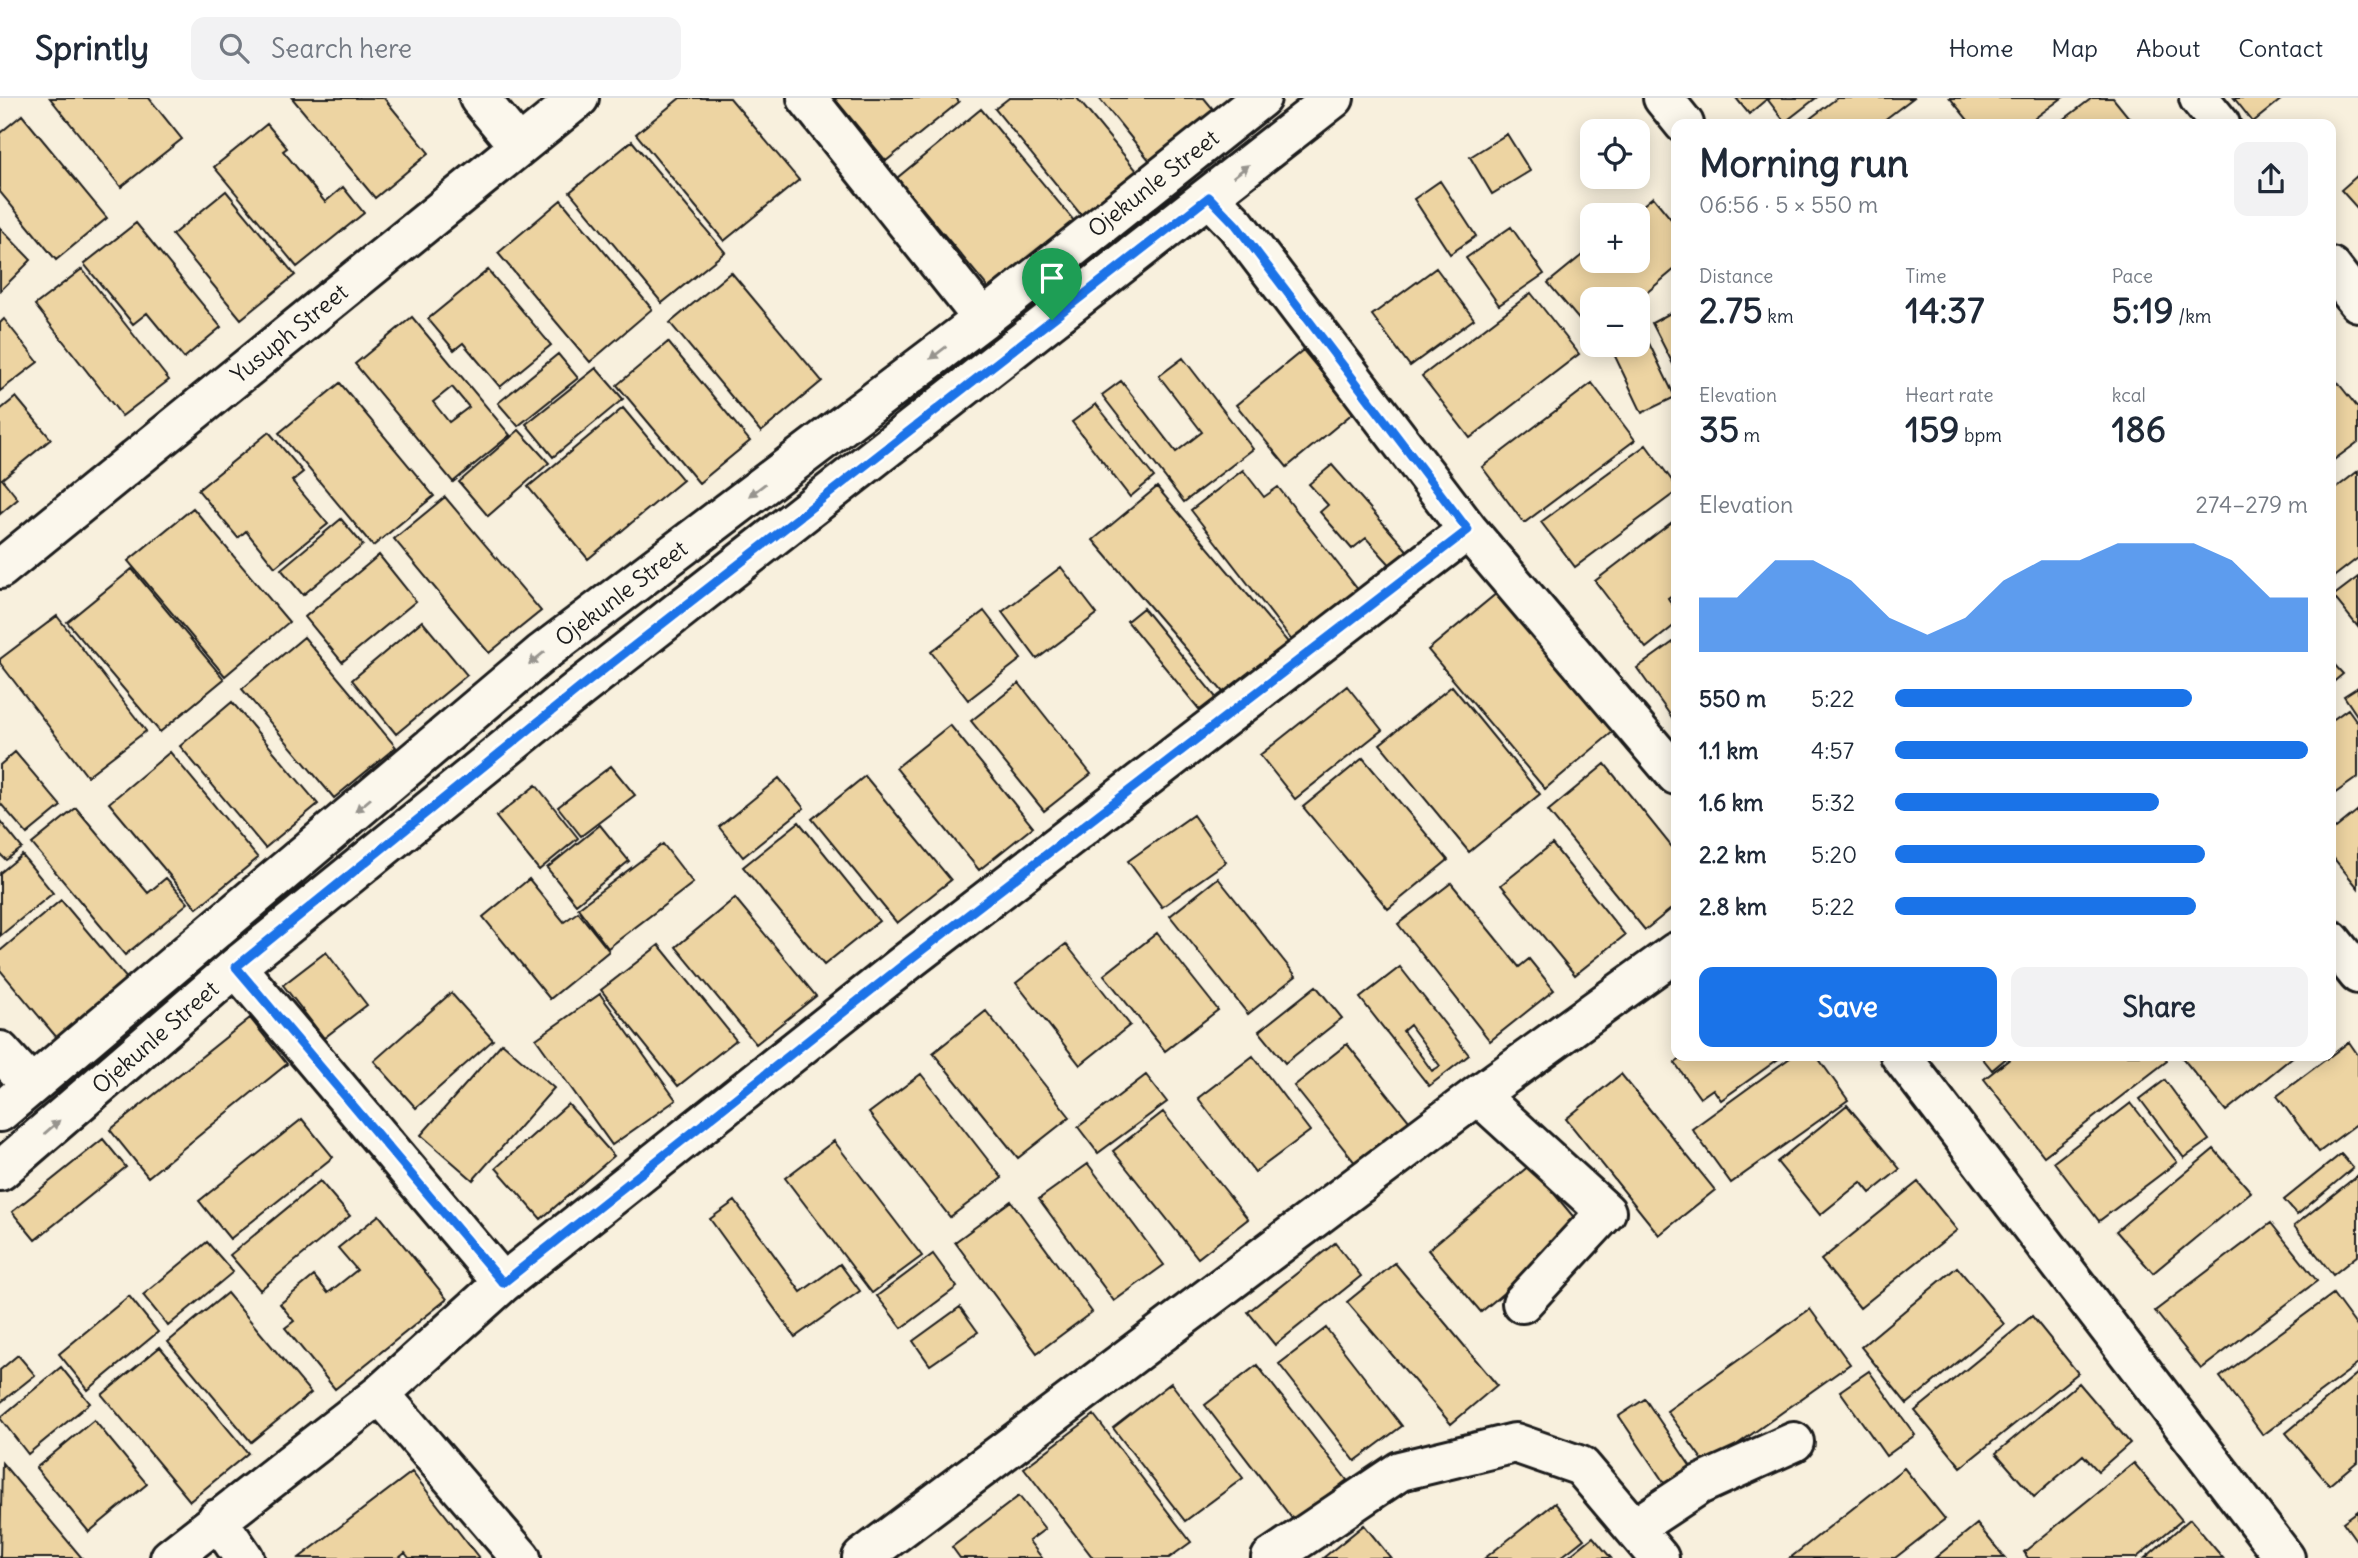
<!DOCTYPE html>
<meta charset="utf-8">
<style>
body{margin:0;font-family:Delius,sans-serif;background:#f2f2f3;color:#1f2937;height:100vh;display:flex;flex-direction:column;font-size:26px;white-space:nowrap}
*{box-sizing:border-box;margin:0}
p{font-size:23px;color:#747a83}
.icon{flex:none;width:38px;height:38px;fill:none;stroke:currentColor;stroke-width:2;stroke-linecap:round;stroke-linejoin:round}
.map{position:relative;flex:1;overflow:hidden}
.side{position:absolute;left:1671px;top:21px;width:665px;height:942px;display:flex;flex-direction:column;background:#fff;border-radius:14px;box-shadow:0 4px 18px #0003}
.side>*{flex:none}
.controls{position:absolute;left:1580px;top:21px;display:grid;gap:14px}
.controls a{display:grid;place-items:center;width:70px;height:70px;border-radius:14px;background:#fff;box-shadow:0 4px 18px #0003;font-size:35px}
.pin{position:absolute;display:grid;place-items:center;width:60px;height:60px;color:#fff;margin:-72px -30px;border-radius:50% 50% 50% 0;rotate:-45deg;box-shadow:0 0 7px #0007}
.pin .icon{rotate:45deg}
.round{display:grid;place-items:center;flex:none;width:74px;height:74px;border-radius:14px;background:#f2f2f3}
.summary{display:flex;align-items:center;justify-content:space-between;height:119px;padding:0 28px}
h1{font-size:38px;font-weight:700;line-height:52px}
.metrics{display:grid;grid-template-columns:repeat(3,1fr);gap:10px;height:119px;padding:7px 28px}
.metrics div{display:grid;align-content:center}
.metrics b{font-size:35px;font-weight:700}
.metrics small{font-size:19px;font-weight:400}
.metrics p{font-size:19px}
.chart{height:196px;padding:14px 28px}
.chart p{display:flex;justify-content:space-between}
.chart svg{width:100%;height:126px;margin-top:7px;fill:#1a73e8;opacity:.7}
.cta{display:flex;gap:14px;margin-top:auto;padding:14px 28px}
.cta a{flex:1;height:80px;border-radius:14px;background:#1a73e8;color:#fff;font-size:28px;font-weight:700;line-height:80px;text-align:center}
.cta a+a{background:#f2f2f3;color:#1f2937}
ul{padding:0 28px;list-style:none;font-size:23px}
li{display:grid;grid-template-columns:112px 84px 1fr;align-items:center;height:52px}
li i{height:18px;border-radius:9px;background:#1a73e8}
header{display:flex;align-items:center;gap:42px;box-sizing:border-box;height:98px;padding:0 35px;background:#fff;border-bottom:2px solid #e0e1e3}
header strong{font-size:33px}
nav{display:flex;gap:38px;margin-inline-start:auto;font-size:24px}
.search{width:490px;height:63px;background:#f2f2f3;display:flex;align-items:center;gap:18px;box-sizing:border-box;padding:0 24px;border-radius:14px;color:#747a83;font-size:26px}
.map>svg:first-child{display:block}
</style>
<header>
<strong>Sprintly</strong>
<div class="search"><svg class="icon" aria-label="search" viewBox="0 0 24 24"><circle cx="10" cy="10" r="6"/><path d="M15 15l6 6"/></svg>Search here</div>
<nav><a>Home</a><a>Map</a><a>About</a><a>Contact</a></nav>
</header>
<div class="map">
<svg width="2358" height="1460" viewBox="0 0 2358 1460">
<rect width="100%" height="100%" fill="#f8f0dd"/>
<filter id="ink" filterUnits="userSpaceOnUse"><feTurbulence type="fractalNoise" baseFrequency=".0143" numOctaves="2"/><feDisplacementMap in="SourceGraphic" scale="14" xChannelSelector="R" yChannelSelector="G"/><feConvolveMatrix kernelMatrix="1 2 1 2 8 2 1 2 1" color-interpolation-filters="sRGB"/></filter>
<g filter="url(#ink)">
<path fill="#edd4a2" stroke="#1c1c1c" stroke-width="2" fill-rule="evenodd" d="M50,0H149L182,41L121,89Z
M292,0H384L429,55L375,100Z
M680,0H730L799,82L724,143L636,36Z
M834,0H956L959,4L886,63Z
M1009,0H1077L1142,79L1086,123L995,11Z
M1099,0H1204L1218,17L1154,68Z
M1736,0H1768L1749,16Z
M1771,0H1816L1785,24L1768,2Z
M1837,0H1913L1879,26H1803Z
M1950,0H2062L2027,26H1971Z
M2092,0H2113L2134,26H2058Z
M2234,0H2283L2253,24Z
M981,11L1080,130L996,199L897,80Z
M22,17L107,120L56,162L0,94V35Z
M267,26L287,50L283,53L325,104L343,89L364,115L297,169L214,69Z
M1507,36L1530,73L1492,96L1470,59Z
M632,43L725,154L662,205L570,94Z
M2358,77V111L2341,92Z
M1440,83L1476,138L1450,156L1414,101Z
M226,93L295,177L241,221L172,137Z
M1653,99L1676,127V170L1638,202L1592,201V237L1548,185L1592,149V163H1638V117H1631Z
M561,102L652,211L590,264L498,155Z
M136,125L221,229L184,260L147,215L133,226L84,166Z
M1511,129L1544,176L1499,207L1466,160Z
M0,130L31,162L0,193Z
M1436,170L1474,221L1410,268L1372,217Z
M82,171L169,282L122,318L35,207Z
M488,172L551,247L500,289L463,245L454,252L428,221Z
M731,174L822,283L761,334L670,225Z
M1531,195L1579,256L1470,340L1422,278Z
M1676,212V272L1652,225Z
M412,219L510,337L453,384L355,266ZM452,289L469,309L449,324L433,304Z
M4,221L38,264L0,293V225Z
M1646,239L1675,299L1642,315L1613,254L1628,247H1638V242Z
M668,244L750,343L699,385L617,287Z
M1303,252L1354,314L1287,369L1236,307Z
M558,256L578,280L518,328L498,305Z
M1183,260L1253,351L1184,404L1102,297L1121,283L1176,354L1202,334L1159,278Z
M596,270L623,301L553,359L526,326Z
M2331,276L2358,310V344L2331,364Z
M340,285L434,398L373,448L279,335Z
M1592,285L1635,342L1524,425L1482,369Z
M16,299L51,341L2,381L18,401L0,416V312Z
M1096,306L1154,379L1130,399L1072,324Z
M623,310L683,382L588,461L528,389Z
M519,332L549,365L488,418L459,384Z
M269,334L303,374L292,383L328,426L275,469L246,433L238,440L198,392Z
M1646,347L1676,388V394L1575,469L1541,424Z
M1332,367L1411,457L1394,471L1366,440L1352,451L1320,414L1328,407L1309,386Z
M1243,372L1264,399L1278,389L1366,502L1300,553L1191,412Z
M2358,373V460L2331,481V394Z
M1157,389L1297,555L1234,607L1093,442Z
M445,399L541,513L489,555L394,441Z
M193,410L289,524L225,578L128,463Z
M341,421L363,447L303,497L281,471Z
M1676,421V494L1668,500L1676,512V526L1646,550L1595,483Z
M379,457L416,503L342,564L305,519Z
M1061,469L1097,516L1037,561L1002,514Z
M132,471L224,581L160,634L67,524Z
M2358,479V529L2333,498Z
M1497,495L1614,633L1545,691L1428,552Z
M1143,510L1219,603L1203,616L1127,523Z
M984,513L1021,561L968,602L931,554Z
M57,518L146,633L87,678L0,565V561Z
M422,523L467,577L396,636L352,582Z
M304,539L396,649L334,700L242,591Z
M1676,542V619L1673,621L1637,570Z
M2331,563L2343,576L2331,586Z
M1019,585L1091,676L1044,713L971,623Z
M1347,588L1382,632L1295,701L1260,657Z
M1452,588L1540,696L1469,754L1380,646Z
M2358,589V619L2344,598Z
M232,604L318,706L265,750L180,648Z
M2348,611L2358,625V679L2331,698V623Z
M950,627L1033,729L979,772L896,670Z
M15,654L61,708L27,736L0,705V667Z
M170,654L258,760L197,810L109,705Z
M1363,660L1448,762L1388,811L1303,709Z
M1605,666L1676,754V807L1645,832L1548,713Z
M611,668L635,697L581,738L558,709Z
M865,678L951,782L897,825L812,721Z
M779,680L804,710L743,759L719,729Z
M536,687L578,740L539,772L496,719Z
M76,710L148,795L166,780L188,805L125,857L32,746Z
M2358,712V790L2331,757V734Z
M1193,717L1226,764L1162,809L1128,763Z
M0,723L22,750L6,762L0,756Z
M799,724L879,823L824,867L743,769Z
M600,727L629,763L576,806L547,770Z
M663,746L693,785L608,850L578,810Z
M1552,746L1625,837L1575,877L1501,787Z
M22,757L53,795L0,838V775Z
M1218,780L1296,878L1248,916L1170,818Z
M529,781L564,824L578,814L609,853L550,901L483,819Z
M1451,785L1519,869L1529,861L1554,892L1490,943L1398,826Z
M735,800L816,898L756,946L676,849Z
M61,802L129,883L58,941L0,872V853Z
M1157,835L1218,912L1165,953L1104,877Z
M1066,846L1130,927L1080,967L1016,885Z
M659,847L736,942L678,988L601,892Z
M326,854L367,907L324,940L283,887Z
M1400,869L1469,957L1429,988L1360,900ZM1410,927L1440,968L1432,973L1403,933Z
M1316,888L1342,920L1285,965L1259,933Z
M451,895L493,942L416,1010L374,963Z
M600,896L676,1002L612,1047L536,941Z
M986,913L1070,1019L1018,1060L933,955Z
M250,920L287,966L148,1079L110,1032Z
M2349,944L2358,957V1025L2319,1054L2277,998Z
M502,945L554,990L473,1082L421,1037Z
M1347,946L1410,1024L1356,1066L1294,988Z
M1687,957H1784L1721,1002L1713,991L1700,1000L1675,965Z
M1794,957H1816L1848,1002L1731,1085L1692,1031Z
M1980,957H2010L1992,972Z
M2015,957H2163L2167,963L2044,1058L1984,981Z
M2180,957H2295L2226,1013Z
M1253,958L1310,1033L1255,1074L1198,1000Z
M921,976L1002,1080L950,1119L869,1015Z
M1621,976L1715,1092L1659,1137L1566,1021Z
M1146,977L1167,1004L1098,1055L1078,1029Z
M2165,982L2209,1042L2184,1060L2140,1001Z
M2131,1005L2177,1064L2099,1123L2054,1064Z
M568,1006L614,1058L541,1121L496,1070Z
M1847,1007L1900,1071L1870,1095L1861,1084L1820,1117L1777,1064Z
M1163,1014L1248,1121L1198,1160L1113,1053Z
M302,1021L333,1059L230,1141L199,1103Z
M103,1041L126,1069L35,1142L12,1114Z
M834,1043L922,1158L872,1195L785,1080Z
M2214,1051L2251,1094L2153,1175L2116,1133Z
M2341,1056L2353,1070L2297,1117L2284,1102Z
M1088,1066L1164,1167L1114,1203L1039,1101Z
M1530,1067L1582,1129L1481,1214L1428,1152Z
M2358,1077V1157L2333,1177L2294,1128Z
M320,1083L350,1118L260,1192L230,1157Z
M1918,1084L1957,1132L1860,1210L1821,1162Z
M735,1103L801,1194L840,1166L860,1193L795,1239L710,1121Z
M1011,1103L1092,1214L1037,1255L955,1144Z
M379,1117L447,1201L335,1291L285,1230L294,1223L280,1206L314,1178L328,1195L357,1172L338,1150Z
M2271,1125L2317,1183L2201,1271L2155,1213Z
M207,1144L233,1174L168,1228L143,1197Z
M1335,1145L1361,1178L1275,1247L1248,1214Z
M933,1156L957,1189L902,1230L877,1198Z
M1395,1165L1497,1287L1451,1326L1347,1204Z
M1957,1169L2004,1226L1907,1306L1861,1249Z
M227,1195L311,1295L251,1344L168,1244Z
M2333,1196L2358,1230V1266L2263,1337L2220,1279Z
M129,1198L158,1234L88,1292L59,1256Z
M960,1209L978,1234L930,1267L913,1243Z
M1810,1211L1850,1266L1707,1368L1667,1313Z
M2032,1218L2078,1275L1961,1369L1915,1313Z
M1326,1230L1402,1328L1355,1363L1279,1266Z
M160,1249L248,1355L190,1403L102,1297Z
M18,1257L35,1277L0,1305V1272Z
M1257,1267L1347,1382L1294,1423L1205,1307Z
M61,1269L90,1305L28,1356L0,1320Z
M1869,1273L1915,1337L1886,1358L1840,1293Z
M2358,1275V1363L2329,1387L2286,1335Z
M1171,1285L1243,1380L1185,1423L1113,1330Z
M2079,1285L2130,1345L2098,1373L2083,1357L2034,1399L1996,1355Z
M1645,1301L1695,1375L1669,1392L1619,1318Z
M1094,1317L1191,1444L1169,1460H1093L1024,1370Z
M94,1322L147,1386L89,1434L36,1370Z
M2,1365L82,1460H0Z
M2134,1365L2182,1422L2136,1460H2028L2024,1454Z
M1904,1370L1945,1421L1895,1460H1790Z
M412,1374L479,1460H409L405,1455L399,1460H299Z
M1019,1398L1045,1431L1029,1443L1042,1460H960L952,1449Z
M1555,1405L1584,1441L1560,1460H1485Z
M2358,1413V1445L2343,1424Z
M2190,1421L2223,1460H2145Z
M1977,1426L2005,1460H1935Z
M1364,1427L1391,1460H1323Z
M1593,1439L1611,1460H1567Z"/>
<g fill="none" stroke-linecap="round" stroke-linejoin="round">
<g stroke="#1c1c1c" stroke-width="44">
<path id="minor" d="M479,0L518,47
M807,0L983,221
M1663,0L1684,26
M2199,0L2220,26
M1209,99L1236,127L1468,432L1676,677
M2331,169L2358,204
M0,471L579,0
M2331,842L2358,876
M236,869L503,1185
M0,953L31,987
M1900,957L2285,1460
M1478,997L1606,1114L1522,1205
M0,1014L541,556L983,221L1261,0
M0,1073L236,869L580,590L1334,0
M380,1296L521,1460
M217,1421L244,1460
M1634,1430L1699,1387L1794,1344
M170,1460L380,1296L503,1185L908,863L1468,432
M862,1460L1478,997L1676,854
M1271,1460L1400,1373L1515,1345L1581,1368L1659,1460"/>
</g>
<use href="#minor" stroke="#fbf7ec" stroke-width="38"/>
</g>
<defs><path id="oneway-solid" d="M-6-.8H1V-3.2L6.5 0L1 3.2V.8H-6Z" transform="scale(1.75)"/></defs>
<g fill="#97948e">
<use href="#oneway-solid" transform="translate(1241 73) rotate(-38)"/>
<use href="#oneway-solid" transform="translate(938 255) rotate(143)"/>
<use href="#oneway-solid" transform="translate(757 392) rotate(143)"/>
<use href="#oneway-solid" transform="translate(537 560) rotate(141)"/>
<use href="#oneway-solid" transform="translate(363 707) rotate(140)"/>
<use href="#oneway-solid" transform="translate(52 1029) rotate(-41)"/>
</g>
</g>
<g fill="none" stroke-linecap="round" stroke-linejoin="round" filter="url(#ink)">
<g stroke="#fff" stroke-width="14">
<path id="route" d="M1209,99L1236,127L1468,432L908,863L503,1185L236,869L580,590Z"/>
</g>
<use href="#route" stroke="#1a73e8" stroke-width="9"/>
</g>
<g text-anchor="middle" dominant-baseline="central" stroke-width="6" stroke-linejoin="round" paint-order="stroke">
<g font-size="23" fill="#1c1c1c" stroke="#fbf7ec">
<text transform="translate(1153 85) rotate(-38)">Ojekunle Street</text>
<text transform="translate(289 235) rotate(-39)">Yusuph Street</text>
<text transform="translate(621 495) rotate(-37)">Ojekunle Street</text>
<text transform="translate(155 939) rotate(-41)">Ojekunle Street</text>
</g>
</g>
</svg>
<div class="controls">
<a><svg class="icon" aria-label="locate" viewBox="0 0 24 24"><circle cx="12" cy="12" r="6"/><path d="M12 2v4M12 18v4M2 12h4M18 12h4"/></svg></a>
<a>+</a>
<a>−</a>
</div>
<div class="pin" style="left:1052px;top:222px;background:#1e9e55"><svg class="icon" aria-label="arrive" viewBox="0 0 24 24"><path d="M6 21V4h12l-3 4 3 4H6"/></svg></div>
<section class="side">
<div class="summary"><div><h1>Morning run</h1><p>06:56 · 5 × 550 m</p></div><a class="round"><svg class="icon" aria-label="share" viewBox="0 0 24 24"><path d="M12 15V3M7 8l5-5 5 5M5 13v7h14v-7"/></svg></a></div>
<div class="metrics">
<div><p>Distance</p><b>2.75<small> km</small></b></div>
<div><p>Time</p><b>14:37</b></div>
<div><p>Pace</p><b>5:19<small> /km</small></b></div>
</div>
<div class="metrics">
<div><p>Elevation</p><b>35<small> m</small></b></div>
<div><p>Heart rate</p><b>159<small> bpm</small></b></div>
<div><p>kcal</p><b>186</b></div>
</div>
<div class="chart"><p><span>Elevation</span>274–279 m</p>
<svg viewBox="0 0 160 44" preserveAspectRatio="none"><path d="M0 44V25L10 25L20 12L30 12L40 19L50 32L60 38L70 32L80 19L90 12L100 12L110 6L120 6L130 6L140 12L150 25L160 25V44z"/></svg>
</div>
<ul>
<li><b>550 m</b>5:22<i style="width:72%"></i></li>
<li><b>1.1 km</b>4:57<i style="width:100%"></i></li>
<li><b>1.6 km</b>5:32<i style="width:64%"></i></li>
<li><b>2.2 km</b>5:20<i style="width:75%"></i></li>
<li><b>2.8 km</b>5:22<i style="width:73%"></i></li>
</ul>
<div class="cta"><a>Save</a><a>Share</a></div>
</section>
</div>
